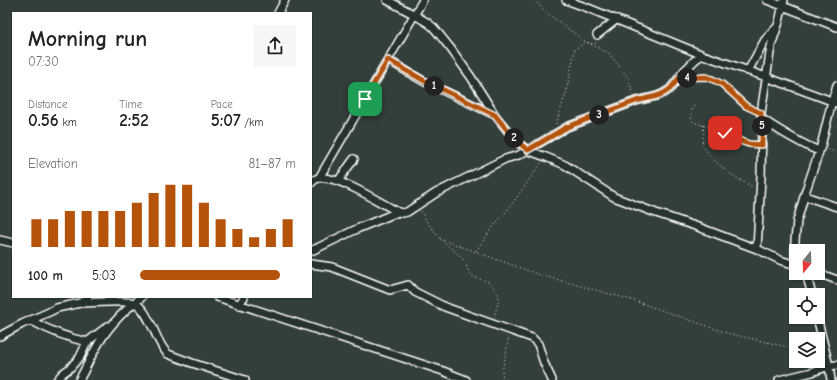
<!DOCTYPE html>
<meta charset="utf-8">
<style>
body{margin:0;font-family:"Comic Neue",sans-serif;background:#f6f6f6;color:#222;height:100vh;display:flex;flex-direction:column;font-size:15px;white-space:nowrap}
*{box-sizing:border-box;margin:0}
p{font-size:13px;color:#767676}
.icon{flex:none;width:22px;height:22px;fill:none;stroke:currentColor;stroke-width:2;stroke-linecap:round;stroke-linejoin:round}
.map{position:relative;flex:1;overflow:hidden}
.sheet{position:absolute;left:12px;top:12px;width:300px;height:286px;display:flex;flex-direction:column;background:#fff;border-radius:0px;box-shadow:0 1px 3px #0004}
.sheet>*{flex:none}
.needle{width:26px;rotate:199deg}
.fabs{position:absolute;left:789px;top:244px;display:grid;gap:8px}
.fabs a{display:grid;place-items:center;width:36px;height:36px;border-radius:0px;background:#fff;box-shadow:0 1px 3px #0004;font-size:20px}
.pin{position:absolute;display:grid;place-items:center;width:34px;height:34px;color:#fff;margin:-17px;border-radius:8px;box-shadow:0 2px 6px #0006}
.km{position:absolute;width:20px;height:20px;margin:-10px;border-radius:50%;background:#222;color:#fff;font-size:11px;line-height:20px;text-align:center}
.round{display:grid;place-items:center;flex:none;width:42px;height:42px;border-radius:0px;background:#f6f6f6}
.headline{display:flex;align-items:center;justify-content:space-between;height:68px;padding:0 16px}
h1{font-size:22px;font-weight:800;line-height:30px}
.figures{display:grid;grid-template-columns:repeat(3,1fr);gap:6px;height:68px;padding:4px 16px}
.figures div{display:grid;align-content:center}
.figures b{font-size:17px;font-weight:800}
.figures small{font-size:11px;font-weight:400}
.figures p{font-size:11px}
.chart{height:112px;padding:8px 16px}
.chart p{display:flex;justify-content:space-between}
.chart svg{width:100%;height:72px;margin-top:4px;stroke:#b45309;stroke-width:6}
ul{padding:0 16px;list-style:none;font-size:13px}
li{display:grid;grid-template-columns:64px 48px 1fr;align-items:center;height:30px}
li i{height:10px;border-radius:5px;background:#b45309}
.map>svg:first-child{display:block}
</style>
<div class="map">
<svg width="837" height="380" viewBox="0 0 837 380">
<rect width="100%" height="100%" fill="#333f3a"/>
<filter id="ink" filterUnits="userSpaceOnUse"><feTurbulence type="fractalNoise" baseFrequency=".025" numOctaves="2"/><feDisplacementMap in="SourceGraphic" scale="8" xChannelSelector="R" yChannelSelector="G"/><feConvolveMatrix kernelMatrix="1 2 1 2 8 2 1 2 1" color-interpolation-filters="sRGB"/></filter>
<g filter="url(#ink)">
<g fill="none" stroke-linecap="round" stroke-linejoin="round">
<g stroke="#fff" stroke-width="10">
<path id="minor" d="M387,0L415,15L428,23L434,28L451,49L471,77L495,115L515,140L527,150L546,157L565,165L614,197L656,213L698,227L757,249L780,260L796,265
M566,0L588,8L703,55L766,77L837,103
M767,0L837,27
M278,13L285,0
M597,35L617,19
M388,60L423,81L495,115
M748,71L765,40L775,29
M762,119C780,131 799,143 819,151
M319,178L423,0
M338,181L354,159
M311,183C313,181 315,179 318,178C336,174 381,203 398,212L403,213L407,212L436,193L505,159L519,155L567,127L596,116L636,101L657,96L664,93L670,89L684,71L695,60L699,57L703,55
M805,196L837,207
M0,240L13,243
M757,249L761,177L762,124L761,113L771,46L779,22L784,0
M311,251L359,228L398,212
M311,264L332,267L390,290L408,285L415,292L445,307L532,338L538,344L544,363L552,380
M795,265V240L797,221L806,190L821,146L832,101L837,85
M806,273L812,295
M818,273L837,280
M217,297L443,371L466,380
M80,303C90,303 129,300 135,303C144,308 148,319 153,328C157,337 161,348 168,354L192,363L245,380
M239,305L244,297
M817,317L829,366L831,380
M30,320C48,330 67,338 88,342
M0,336L22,324L49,312L57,308L80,303L88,297
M57,380L63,373L70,368L80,357L87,342L108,326
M79,380C85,370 89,360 95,350C106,329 123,311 142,297
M779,380L812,372L829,366L837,365"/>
</g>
<path stroke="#fff" stroke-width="1" stroke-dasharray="1 3" stroke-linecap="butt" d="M535,0L544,11L586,42L609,53L628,78L634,95
M687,78C693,77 700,77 706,77C722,79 740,102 755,111
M694,106C692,110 690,116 692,121C700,125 710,127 719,131C732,136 741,144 755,145
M556,124L566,93L575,49L586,42L594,44L598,42
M703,125L704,132L702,144C713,163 733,177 753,187
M828,149L837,153
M421,211L427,222L440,238
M440,239L540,275L632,300L727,333L796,349
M442,240L461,257L464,261L468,270L471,275L476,278L489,282L494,288L498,294L499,299L494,317
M476,251L493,227L509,208L542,162
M503,380L502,372L509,337"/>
<use href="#minor" stroke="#26332d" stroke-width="7"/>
</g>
</g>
<g fill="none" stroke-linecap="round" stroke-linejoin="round" filter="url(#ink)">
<g stroke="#fff" stroke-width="8">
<path id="route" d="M365,99L388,60L423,80L495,115L515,140L528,150L567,127L596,116L636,101L657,96L664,93L670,89L679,78L706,77L712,79L722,84L746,106L761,113L762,124V145L749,144L743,142L725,133"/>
</g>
<use href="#route" stroke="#b45309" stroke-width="5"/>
</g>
</svg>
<div class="fabs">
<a><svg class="needle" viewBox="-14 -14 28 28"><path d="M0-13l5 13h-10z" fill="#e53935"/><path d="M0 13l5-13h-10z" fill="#767676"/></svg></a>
<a><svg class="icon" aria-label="locate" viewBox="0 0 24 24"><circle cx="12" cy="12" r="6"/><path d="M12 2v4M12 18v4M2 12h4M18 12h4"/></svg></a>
<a><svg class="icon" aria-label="layers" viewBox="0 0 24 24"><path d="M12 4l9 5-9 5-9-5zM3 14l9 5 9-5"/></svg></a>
</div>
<div class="pin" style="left:365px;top:99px;background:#1e9e55"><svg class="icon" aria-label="arrive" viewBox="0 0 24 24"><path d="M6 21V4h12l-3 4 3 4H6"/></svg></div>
<div class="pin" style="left:725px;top:133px;background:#d93025"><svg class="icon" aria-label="check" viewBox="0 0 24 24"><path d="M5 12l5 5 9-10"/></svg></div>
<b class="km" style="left:434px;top:86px">1</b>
<b class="km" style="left:514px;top:138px">2</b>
<b class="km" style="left:599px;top:115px">3</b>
<b class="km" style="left:687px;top:78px">4</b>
<b class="km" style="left:762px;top:126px">5</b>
<section class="sheet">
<div class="headline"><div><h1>Morning run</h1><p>07:30</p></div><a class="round"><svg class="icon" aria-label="share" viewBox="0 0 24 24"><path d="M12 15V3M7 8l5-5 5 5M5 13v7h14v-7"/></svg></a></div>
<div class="figures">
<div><p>Distance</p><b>0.56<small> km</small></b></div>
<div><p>Time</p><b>2:52</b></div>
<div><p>Pace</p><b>5:07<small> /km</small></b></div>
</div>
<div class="chart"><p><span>Elevation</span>81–87 m</p>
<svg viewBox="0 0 160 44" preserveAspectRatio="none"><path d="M5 44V27M15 44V27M25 44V22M35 44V22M45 44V22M55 44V22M65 44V17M75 44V11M85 44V6M95 44V6M105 44V17M115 44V27M125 44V33M135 44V38M145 44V33M155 44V27"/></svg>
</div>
<ul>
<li><b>100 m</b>5:03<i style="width:90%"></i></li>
</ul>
</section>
</div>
